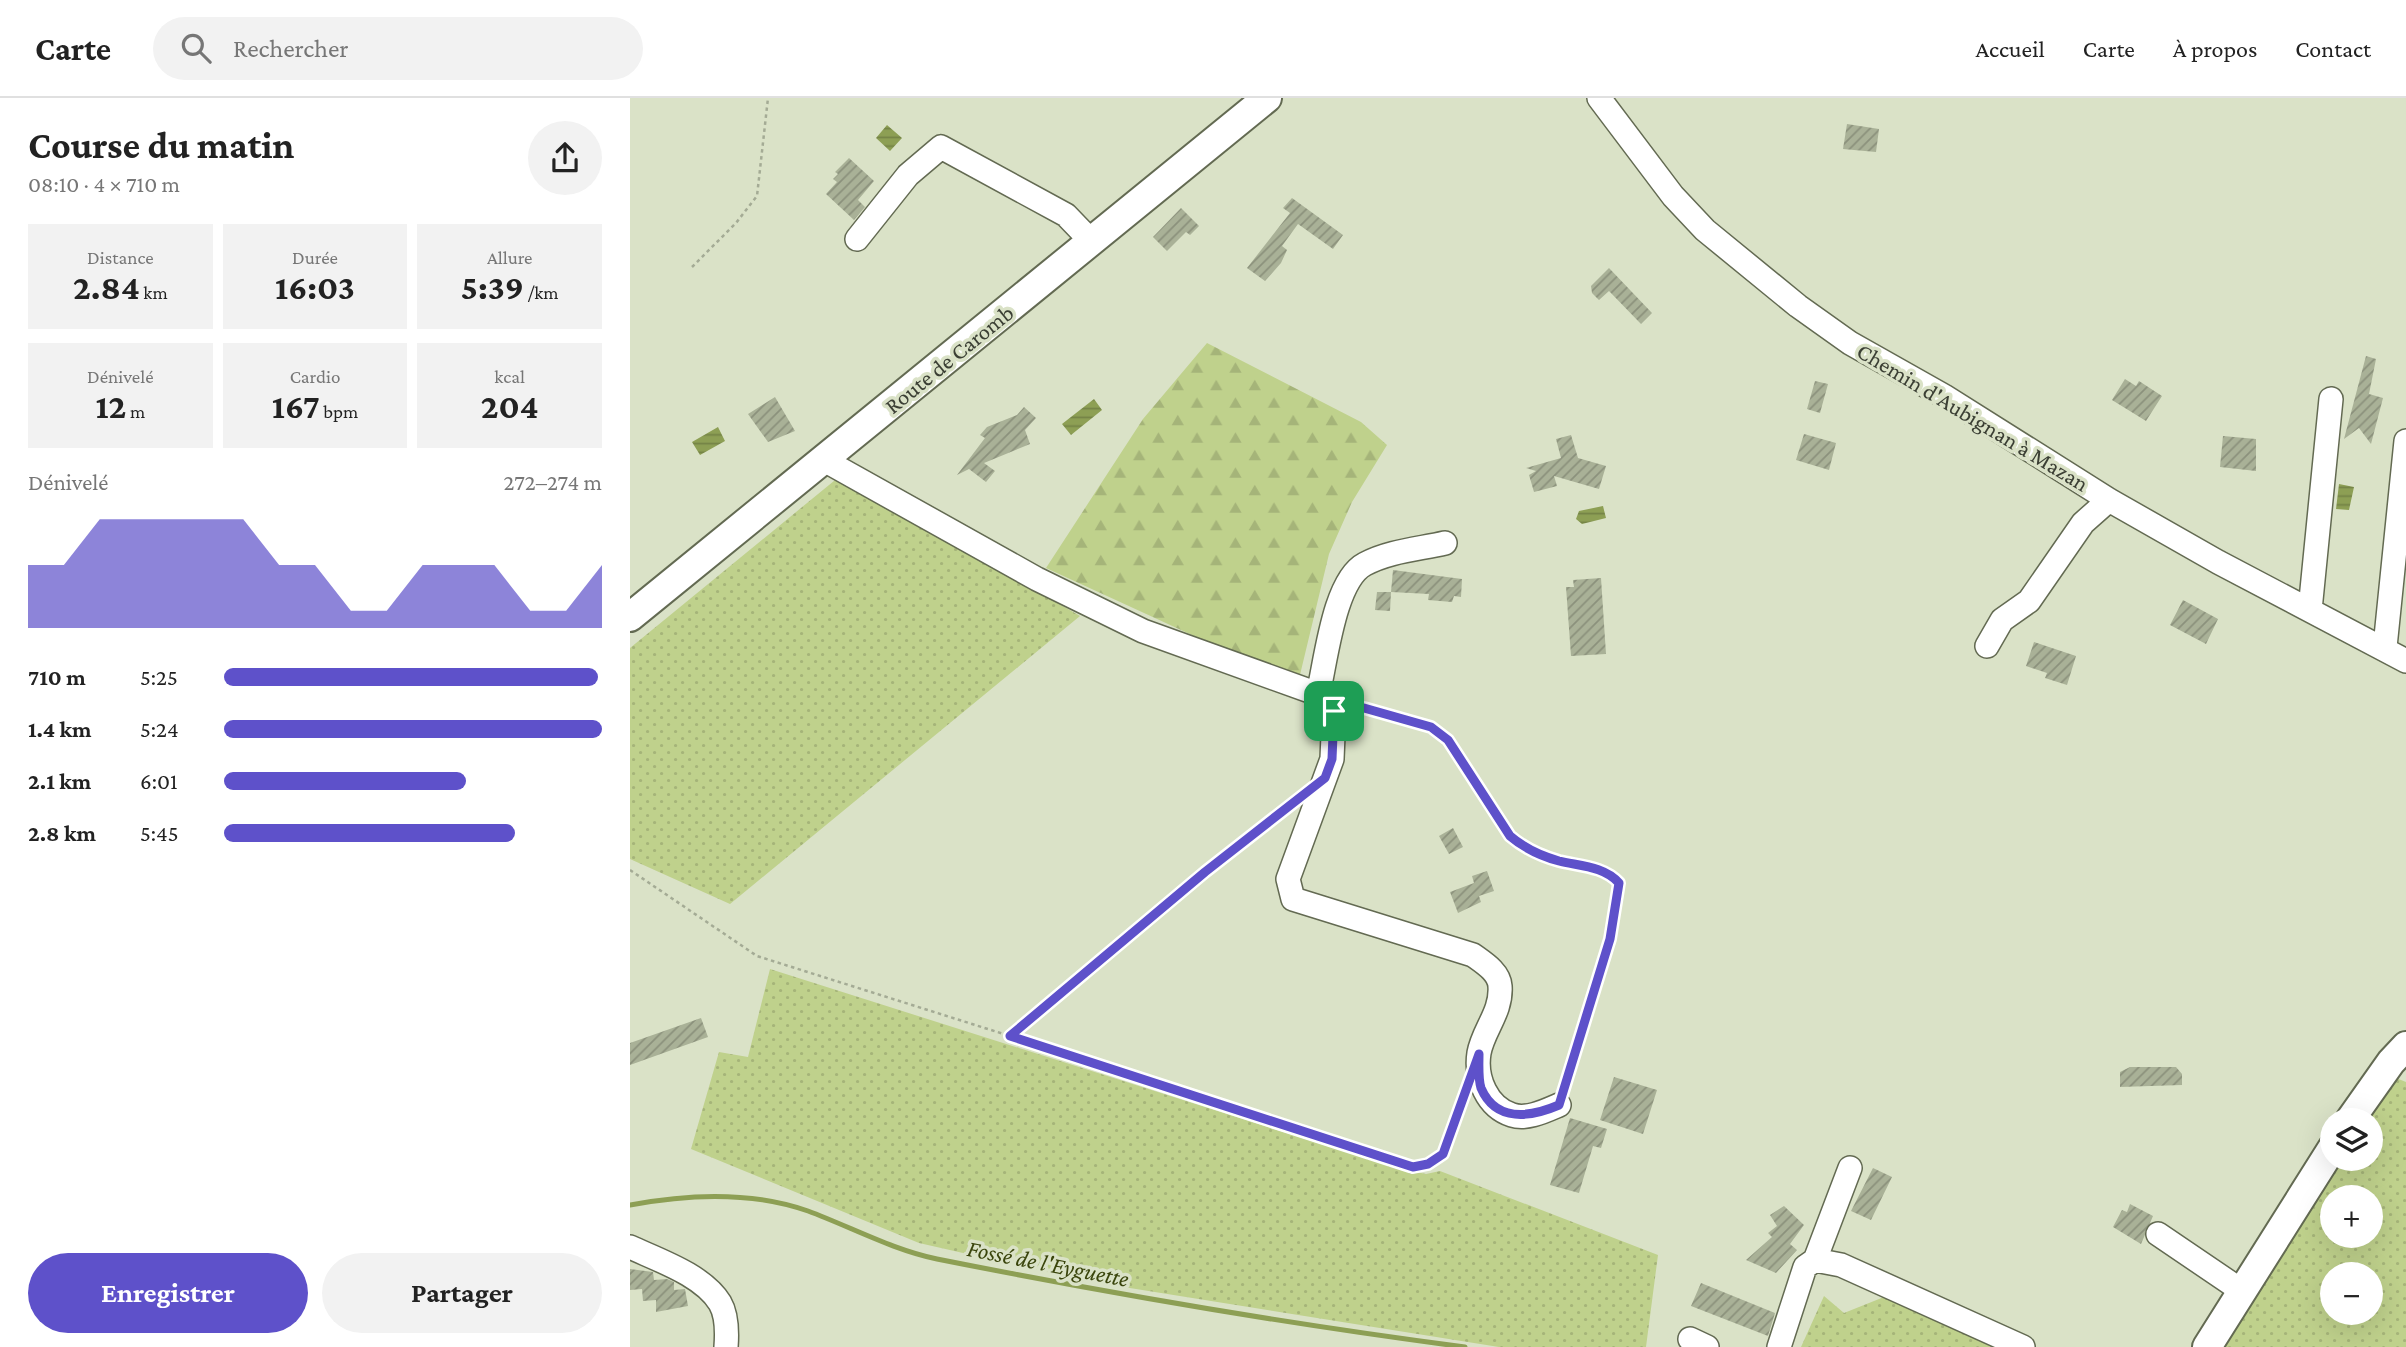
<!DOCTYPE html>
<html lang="fr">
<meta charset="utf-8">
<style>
body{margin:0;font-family:"Crimson Pro",serif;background:#f2f2f2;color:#222;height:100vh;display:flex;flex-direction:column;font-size:26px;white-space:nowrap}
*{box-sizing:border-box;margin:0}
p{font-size:23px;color:#767676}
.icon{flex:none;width:38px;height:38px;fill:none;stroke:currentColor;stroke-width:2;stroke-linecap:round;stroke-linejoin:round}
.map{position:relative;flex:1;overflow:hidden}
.details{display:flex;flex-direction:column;background:#fff;width:630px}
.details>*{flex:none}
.controls{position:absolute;left:1690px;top:1010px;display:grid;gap:14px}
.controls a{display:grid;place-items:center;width:63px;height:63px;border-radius:50%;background:#fff;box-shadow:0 7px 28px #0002;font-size:35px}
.pin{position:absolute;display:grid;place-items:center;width:60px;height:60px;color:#fff;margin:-30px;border-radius:14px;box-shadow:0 4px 10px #0006}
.round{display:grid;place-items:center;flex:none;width:74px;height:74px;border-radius:37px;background:#f2f2f2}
.head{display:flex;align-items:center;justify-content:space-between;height:119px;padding:0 28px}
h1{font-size:38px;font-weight:700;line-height:52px}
.stats{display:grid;grid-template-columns:repeat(3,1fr);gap:10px;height:119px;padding:7px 28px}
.stats div{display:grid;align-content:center;border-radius:0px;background:#f2f2f2;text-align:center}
.stats b{font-size:35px;font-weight:700}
.stats small{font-size:19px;font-weight:400}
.stats p{font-size:19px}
.chart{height:196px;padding:14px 28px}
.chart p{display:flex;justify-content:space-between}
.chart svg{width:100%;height:126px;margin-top:7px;fill:#5e51ca;opacity:.7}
.button{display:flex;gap:14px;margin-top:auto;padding:14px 28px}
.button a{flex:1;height:80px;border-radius:42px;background:#5e51ca;color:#fff;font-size:28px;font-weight:700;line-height:80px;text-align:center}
.button a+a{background:#f2f2f2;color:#222}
ul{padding:0 28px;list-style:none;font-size:23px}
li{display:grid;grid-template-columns:112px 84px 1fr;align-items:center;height:52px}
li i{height:18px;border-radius:9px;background:#5e51ca}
header{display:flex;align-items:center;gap:42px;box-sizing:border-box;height:98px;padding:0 35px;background:#fff;border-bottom:2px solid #e0e0e0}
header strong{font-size:33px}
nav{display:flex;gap:38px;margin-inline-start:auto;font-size:24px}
.search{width:490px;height:63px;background:#f2f2f2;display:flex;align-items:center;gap:18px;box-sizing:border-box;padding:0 24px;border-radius:38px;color:#767676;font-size:26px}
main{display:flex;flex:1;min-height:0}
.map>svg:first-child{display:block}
</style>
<header>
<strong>Carte</strong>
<div class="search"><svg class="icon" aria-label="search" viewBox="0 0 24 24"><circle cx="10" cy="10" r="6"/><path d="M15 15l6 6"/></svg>Rechercher</div>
<nav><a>Accueil</a><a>Carte</a><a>À propos</a><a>Contact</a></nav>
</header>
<main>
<section class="details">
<div class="head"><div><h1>Course du matin</h1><p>08:10 · 4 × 710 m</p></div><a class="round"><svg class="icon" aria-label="share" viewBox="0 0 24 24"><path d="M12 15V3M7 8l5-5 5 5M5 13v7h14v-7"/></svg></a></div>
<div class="stats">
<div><p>Distance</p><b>2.84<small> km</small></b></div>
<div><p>Durée</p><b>16:03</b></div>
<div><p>Allure</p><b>5:39<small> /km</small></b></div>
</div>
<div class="stats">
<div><p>Dénivelé</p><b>12<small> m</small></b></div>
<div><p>Cardio</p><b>167<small> bpm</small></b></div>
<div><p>kcal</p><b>204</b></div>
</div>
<div class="chart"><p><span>Dénivelé</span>272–274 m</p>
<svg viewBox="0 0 160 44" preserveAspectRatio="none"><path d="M0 44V22L10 22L20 6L30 6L40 6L50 6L60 6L70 22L80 22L90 38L100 38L110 22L120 22L130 22L140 38L150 38L160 22V44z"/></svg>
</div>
<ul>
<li><b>710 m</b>5:25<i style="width:99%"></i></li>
<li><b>1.4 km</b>5:24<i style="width:100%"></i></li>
<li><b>2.1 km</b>6:01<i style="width:64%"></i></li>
<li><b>2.8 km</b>5:45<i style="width:77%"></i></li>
</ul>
<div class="button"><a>Enregistrer</a><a>Partager</a></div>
</section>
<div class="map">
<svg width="1776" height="1249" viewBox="0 0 1776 1249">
<defs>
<pattern id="grass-dots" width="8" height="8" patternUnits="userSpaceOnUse" patternTransform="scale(1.75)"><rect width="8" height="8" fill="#bfd18c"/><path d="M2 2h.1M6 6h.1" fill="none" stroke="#a5b479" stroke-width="1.8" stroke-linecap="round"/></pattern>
<pattern id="forest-firs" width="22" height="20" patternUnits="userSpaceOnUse" patternTransform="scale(1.75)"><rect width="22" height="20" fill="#bfd18c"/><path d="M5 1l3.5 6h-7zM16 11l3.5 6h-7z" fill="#a5b479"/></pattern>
<pattern id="water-rules" width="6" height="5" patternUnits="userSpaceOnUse" patternTransform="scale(1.75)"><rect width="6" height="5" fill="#8d9f54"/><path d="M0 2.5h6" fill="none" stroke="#748346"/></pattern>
<pattern id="building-hatch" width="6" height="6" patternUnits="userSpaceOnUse" patternTransform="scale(1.75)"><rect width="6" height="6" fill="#a9b197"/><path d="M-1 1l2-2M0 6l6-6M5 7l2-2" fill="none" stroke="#8b917c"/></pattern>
</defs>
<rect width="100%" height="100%" fill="#dae2c7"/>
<path fill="url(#grass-dots)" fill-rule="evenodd" d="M210,378L450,518L100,806L0,761V550Z
M140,871L767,1070L796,1076L810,1073L1028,1157L1016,1249H869L456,1183L289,1145L61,1051L89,954L118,959Z
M1766,980L1776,984V1249H1590L1707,1061L1741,1060V1022H1731ZM1703,1099H1741V1138H1703ZM1703,1176H1741V1214H1703Z
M1259,1197L1382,1249H1171L1194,1198L1214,1215Z"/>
<path fill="url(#forest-firs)" d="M577,245L731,324L757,347L722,404L699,456L669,581L612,560L416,470L513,321Z"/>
<path fill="url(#water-rules)" d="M257,27L272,40L260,53L246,40Z
M464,301L472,312L441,337L432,326Z
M88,329L95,343L70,357L62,344Z
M1709,386L1724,389L1719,412L1706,411Z
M973,408L976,420L952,426L946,421L949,413Z"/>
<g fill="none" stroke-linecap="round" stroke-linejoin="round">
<path stroke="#8d9f54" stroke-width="5" d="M0,1107C58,1096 121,1093 178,1113C221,1129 263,1152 307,1161C483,1196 658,1226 835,1249"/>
</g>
<path fill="url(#building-hatch)" d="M1217,26L1249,31L1246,54L1213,51Z
M219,60L244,83L228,102L235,109L224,122L196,96L207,84L203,81L208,76L205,74Z
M662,100L713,137L703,151L668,126L652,148L657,152L651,165L635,183L617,170L660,115L653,110Z
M551,110L569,128L560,137L556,134L537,153L523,139Z
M979,170L1022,215L1011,226L979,193L969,202L962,195L961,188Z
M1736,258L1746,261L1739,296L1753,300L1741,346L1729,330L1714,341Z
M1495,281L1506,288L1509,283L1532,298L1516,323L1482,302Z
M1185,283L1198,286L1190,315L1177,311Z
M145,299L165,333L138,344L118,316Z
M394,309L406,320L395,332L400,346L354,365L365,373L356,384L339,371L327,377L355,340L350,337L357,329L387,317Z
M1174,336L1206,345L1199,372L1166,362Z
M941,337L948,360L976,368L969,391L924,378L927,388L904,394L899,377L906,373L896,370L931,360L926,341Z
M1593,338L1626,341V373L1590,369Z
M763,472L832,481L831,499L824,498L822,504L798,502L799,496L761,494L760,513L745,512L747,494H761Z
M971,480L976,556L941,558L936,489H944L943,482Z
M1553,502L1588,521L1576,546L1540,527Z
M1404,544L1446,558L1437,587L1415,580L1417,575L1396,568Z
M823,730L833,749L819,756L809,738Z
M857,773L864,793L849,798L851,804L828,815L820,794L844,785L842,778Z
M71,920L78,939L0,967V945Z
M1500,969H1546L1552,976V987L1490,989V974Z
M984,979L1027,992L1013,1036L970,1022Z
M940,1020L977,1031L971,1050L963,1048L949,1095L920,1087Z
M1243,1070L1262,1079L1241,1122L1221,1113Z
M1500,1106L1523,1118L1511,1146L1483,1129L1492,1112L1497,1114Z
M1154,1108L1174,1127L1160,1146L1167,1152L1146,1175L1116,1162L1142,1139L1138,1135L1147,1128L1140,1117Z
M0,1171L23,1174L24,1182L37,1181L44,1184V1192L55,1191L58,1208L26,1214V1202L13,1203L12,1191L0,1192Z
M1071,1185L1145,1215L1138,1238L1061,1208Z"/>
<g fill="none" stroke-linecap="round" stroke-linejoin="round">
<g stroke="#636a52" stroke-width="26">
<path id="minor" d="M969,0L1043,98L1075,132L1168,208L1220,245L1314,298L1479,402L1588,464L1776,563
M227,141L278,77L311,49L436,117L462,144
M194,362L407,481L513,533L688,596L704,613L702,661L658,781L663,801L843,857C854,865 869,874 870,888C872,914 853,932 849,955C845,980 857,1009 882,1017C897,1022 915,1013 929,1007
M1680,512L1701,301
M1357,548L1372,522L1399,503L1453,425L1479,402
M1755,549L1776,343
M688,596C696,563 704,482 735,466C759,453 789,451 815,445
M1528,1136L1612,1193
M0,1149C28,1162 73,1177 90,1205C97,1217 97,1236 96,1249
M1185,1162L1220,1070
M1060,1241L1077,1249
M1149,1249L1175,1169L1185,1162L1211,1167L1393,1249"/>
</g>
<g stroke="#636a52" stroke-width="32">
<path id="major" d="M0,519L637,0
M1720,1022L1761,964L1776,948
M1577,1249L1703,1049"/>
</g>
<path stroke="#a4ab95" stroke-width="2.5" stroke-dasharray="3.5 3.5" stroke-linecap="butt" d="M62,169L106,125L127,98L138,0
M725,611L734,610L801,629L818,642L880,738C894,750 910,758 928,763C949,768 974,768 989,784L980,841L935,987
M0,772L127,858L380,938L575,774L664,703
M380,938L783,1069C823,1060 822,1031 835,995"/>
<use href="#minor" stroke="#fff" stroke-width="23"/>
<use href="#major" stroke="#fff" stroke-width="28"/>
</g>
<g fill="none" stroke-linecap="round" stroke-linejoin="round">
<g stroke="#fff" stroke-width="14">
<path id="route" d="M734,610L801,629L818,642L880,738C894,750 911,758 929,763C949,768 974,768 989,785L980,841L929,1007C901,1019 866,1025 851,990C848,981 849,965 849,956L813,1056L798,1066L783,1069L380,938L575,774L695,680L702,661L704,613Z"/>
</g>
<use href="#route" stroke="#5e51ca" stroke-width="9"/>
</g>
<g text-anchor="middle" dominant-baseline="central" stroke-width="7" stroke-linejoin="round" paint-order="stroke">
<g font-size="23" fill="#3b3f34" stroke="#dae2c7">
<text transform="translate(319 261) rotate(-39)">Route de Caromb</text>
<text transform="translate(1343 319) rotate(31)">Chemin d'Aubignan à Mazan</text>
</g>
<g font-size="24" font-style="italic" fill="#3a450c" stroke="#dae2c7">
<text transform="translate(418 1165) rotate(11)">Fossé de l'Eyguette</text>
</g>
</g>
</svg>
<div class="controls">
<a><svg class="icon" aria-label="layers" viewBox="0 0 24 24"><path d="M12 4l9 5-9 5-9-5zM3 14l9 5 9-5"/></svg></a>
<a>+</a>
<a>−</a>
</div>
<div class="pin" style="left:704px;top:613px;background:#1e9e55"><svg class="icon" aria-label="arrive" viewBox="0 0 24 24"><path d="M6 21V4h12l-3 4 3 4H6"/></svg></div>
</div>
</main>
